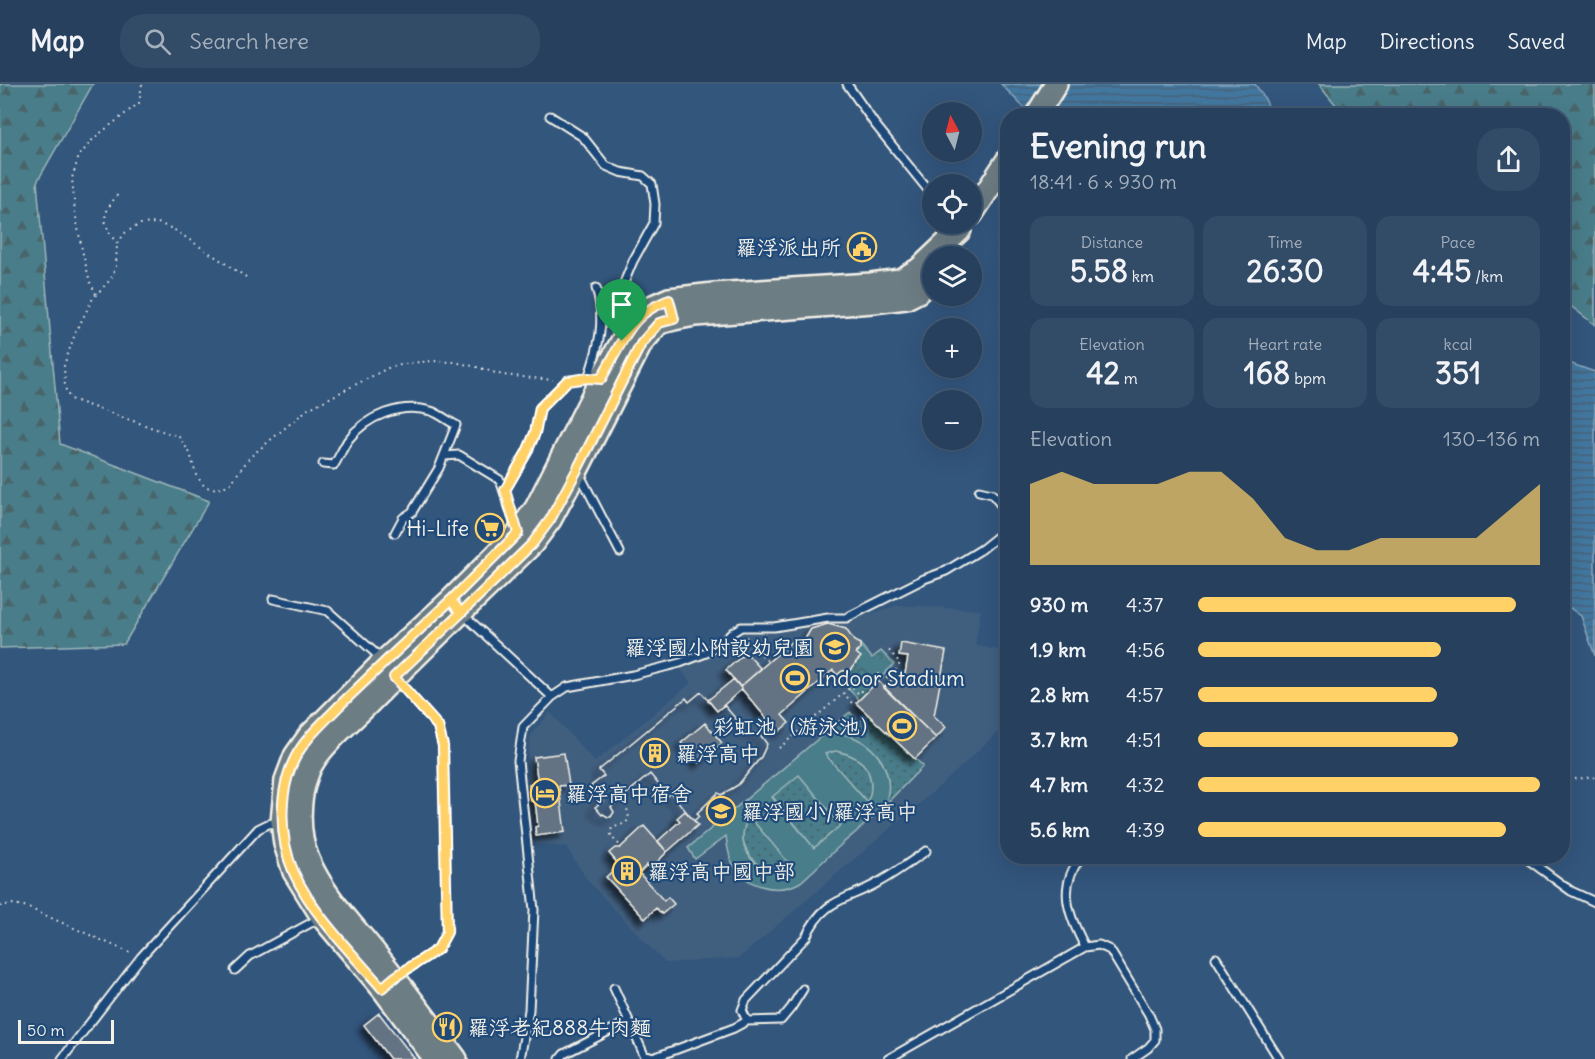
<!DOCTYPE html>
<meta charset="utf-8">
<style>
body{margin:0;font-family:Delius,"LXGW WenKai TC",sans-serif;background:#324b67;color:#f1f3f6;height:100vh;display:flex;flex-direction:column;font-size:22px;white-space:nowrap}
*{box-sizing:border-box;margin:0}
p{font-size:20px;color:#a4afbc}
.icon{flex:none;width:33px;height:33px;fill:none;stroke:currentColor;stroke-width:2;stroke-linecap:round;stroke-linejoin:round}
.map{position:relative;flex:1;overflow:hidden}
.details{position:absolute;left:1000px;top:24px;width:570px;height:756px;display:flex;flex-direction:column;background:#26405e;border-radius:24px;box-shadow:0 6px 24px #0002,0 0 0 2px #425973}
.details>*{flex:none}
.needle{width:39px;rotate:353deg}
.tools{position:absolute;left:922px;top:18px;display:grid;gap:12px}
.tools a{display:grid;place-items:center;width:60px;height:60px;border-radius:50%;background:#26405e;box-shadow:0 6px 24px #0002,0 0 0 2px #425973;font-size:30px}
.scale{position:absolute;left:18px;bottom:15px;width:96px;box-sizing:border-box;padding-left:6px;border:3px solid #f4f1e8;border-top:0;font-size:16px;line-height:21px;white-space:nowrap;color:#f4f1e8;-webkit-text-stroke:4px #1f4a7a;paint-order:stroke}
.pin{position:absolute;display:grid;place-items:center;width:51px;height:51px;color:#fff;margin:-62px -26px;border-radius:50% 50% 50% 0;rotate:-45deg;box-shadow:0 0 6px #0007}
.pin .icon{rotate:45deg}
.round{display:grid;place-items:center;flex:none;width:63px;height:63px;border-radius:24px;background:#324b67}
.overview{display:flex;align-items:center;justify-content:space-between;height:102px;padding:0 30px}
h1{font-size:33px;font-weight:800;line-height:45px}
.metrics{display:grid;grid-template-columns:repeat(3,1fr);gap:9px;height:102px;padding:6px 30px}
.metrics div{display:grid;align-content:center;border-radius:15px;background:#324b67;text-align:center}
.metrics b{font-size:30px;font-weight:800}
.metrics small{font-size:16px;font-weight:400}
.metrics p{font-size:16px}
.chart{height:168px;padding:12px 30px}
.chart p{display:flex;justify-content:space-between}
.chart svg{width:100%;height:108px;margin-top:6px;fill:#ffd166;opacity:.7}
ul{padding:0 30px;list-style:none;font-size:20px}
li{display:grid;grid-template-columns:96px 72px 1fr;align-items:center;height:45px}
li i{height:15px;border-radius:8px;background:#ffd166}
header{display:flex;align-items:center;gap:36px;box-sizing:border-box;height:84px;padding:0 30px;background:#26405e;border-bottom:2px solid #425973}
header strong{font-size:28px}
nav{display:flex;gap:33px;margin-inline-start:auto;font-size:21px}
.search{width:420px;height:54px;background:#324b67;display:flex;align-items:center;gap:15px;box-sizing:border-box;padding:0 21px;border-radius:24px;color:#a4afbc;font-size:22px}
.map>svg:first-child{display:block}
</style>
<header>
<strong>Map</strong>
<div class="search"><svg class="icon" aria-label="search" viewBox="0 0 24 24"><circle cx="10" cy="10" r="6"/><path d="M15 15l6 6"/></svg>Search here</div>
<nav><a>Map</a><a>Directions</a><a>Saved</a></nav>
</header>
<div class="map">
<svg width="1595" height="975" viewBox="0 0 1595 975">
<defs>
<pattern id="grass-dots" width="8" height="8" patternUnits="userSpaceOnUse" patternTransform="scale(1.5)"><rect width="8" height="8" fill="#487d8a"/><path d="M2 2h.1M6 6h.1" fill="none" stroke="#48656b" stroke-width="1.8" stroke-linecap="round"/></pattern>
<pattern id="forest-firs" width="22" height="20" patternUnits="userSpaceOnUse" patternTransform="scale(1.5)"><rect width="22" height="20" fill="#487d8a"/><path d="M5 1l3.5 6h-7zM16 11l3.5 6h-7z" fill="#48656b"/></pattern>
<pattern id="park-crowns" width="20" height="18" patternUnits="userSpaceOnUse" patternTransform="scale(1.5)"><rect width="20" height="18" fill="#487d8a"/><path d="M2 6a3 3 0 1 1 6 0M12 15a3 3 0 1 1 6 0" fill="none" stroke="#48656b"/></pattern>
<pattern id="water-rules" width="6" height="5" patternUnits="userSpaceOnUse" patternTransform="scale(1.5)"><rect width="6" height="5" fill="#4378a0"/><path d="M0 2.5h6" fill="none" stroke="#466278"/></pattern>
<filter id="shadow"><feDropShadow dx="-5.5" dy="5.5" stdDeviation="3" flood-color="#0009"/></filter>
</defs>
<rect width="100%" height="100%" fill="#33567d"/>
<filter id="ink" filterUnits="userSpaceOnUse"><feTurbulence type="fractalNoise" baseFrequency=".0167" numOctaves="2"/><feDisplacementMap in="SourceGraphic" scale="12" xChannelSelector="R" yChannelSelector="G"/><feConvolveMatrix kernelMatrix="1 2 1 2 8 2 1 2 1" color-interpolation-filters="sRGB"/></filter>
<g filter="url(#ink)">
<path fill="#415f7f" d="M899,521L981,526L975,561L1008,568V638L949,694L739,874L665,879L588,797L566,763L535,760L527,678L531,651L550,628L595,678L691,599L681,586L714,571L729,562L737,553L743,550L752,548L776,549L829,538L847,537Z"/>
<path fill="url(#grass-dots)" stroke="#9eb7b9" stroke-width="1.5" d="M868,630L923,682L883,723C885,717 888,710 888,704C890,678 869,656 845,652Z
M835,667C854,670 869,679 871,699C871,707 871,712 867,718L824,670Z
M799,690L841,741L814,764L772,712Z
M748,731L792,782C773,788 762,789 750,772C747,767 743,760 743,754C742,747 746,738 748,731Z"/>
<path fill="url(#forest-firs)" stroke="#9eb7b9" stroke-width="1.5" d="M0,0H93L37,98L60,360L209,417L124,560L0,564Z
M1319,0H1595V241L1563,216V32L1344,31Z"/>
<path fill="url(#park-crowns)" stroke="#9eb7b9" stroke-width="1.5" d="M860,560L872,574L881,567L894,580L859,616L844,600L854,591H845L840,596L837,591L842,587L851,586L860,573L856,569L860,566Z"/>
<path fill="#487d8a" stroke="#9eb7b9" stroke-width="1.5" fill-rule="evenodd" d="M850,628L859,639L846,651C876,658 898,691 884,722C880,729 851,752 843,759C833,768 823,777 813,787C809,790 804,796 799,799C776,811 743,802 732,778C728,770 727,760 726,752L695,775L688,764ZM835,667C854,670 869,679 871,699C871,706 871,711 867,718L825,670ZM799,691L841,741L814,764L772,713ZM748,732H749L791,782C773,788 759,788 748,770C745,765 742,757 743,751C743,745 746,738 748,732Z"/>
<path fill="url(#water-rules)" stroke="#8aa8bd" stroke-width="1.5" d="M1001,0H1255L1265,15L1272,31H1031Z
M1563,277L1595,288V572L1581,532L1563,519Z"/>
<path fill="#637383" stroke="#f4f1e8" stroke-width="1.5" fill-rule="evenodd" filter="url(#shadow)" d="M828,540L846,545L854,557L860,560V566L856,569L861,573L856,578L851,586L842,587L837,591L833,586L782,631L789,639L778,648L740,603L792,557H799L802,560L811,545Z
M901,559L946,567L934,632L946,643L936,654L884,604L894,593L903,601L908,573L899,572Z
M743,571H748L761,585L740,603L726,586Z
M734,595L742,605L717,627L708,616Z
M878,597L936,654L915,675L856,619Z
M701,608L717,627L724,621L748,649H759L767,660L761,673L738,701L721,711L718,709L697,729L699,732L694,737L671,709L668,712L650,690L611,723L614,728L611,733H608L603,730L602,731L595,723L603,717L591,702L604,692L599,686L686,614L689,618ZM705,639L722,659L699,679L681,659Z
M701,608L717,627L724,621L748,649H759L767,660L761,673L738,701L721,711L718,709L697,729L699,732L694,737L671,709L668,712L650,690L611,723L614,728L611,733H608L603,730L602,731L595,723L603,717L591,702L604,692L599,686L686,614L689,618Z
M564,669L569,701L559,702L565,748L536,752L535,743L538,742L535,717H531L529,700L538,699L534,673Z
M685,727L698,741L667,768L658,757L680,737L677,734Z
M644,742L667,768L650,785L647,781L639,789L664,817L668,813L674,820L662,830L656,824L645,835L606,793L619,781L609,769L615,764H620Z
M379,929L414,974L415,975H390L364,941Z"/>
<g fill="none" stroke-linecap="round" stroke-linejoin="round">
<g stroke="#f4f1e8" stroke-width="11">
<path id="lane" d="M847,0L874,39L933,112
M550,32L583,53L606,82L620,88L643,92L652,100L655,120L654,139L633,177L619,211L621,246
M588,294C599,262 606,237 596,204
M444,372L459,371L500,396L516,444
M323,380L334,381C339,373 343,364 348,356C366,332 401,318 431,327C440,330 448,337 456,341L439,384L412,428L403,434L395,449
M580,391L620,468
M505,406L527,368L535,349L540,324L567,297
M273,515L328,527L383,576
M464,531L552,613
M1082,772C1056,803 1069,831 1085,863
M1523,772L1571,807L1595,818
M1216,874L1279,975
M235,886L250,872L320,834
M396,893L438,865L447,848L443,662L438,643L396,595
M614,904L629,937
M747,937L742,926L746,916L806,853C824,813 847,817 879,798C895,789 910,778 926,767
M62,975L141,873L258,745L268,740L280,738
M520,975L529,926L534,826L518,677L523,643L552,613L567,603L633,591L680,579L706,569L725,556L733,548L741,543H774L828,534H846L924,495L946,487L982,465L1002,449L1005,437L1001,421L992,410L979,407
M560,975L564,970L629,937L644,971L653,974L734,944L747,937L781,936L791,924L803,905
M888,975L1085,863L1099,861L1110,866L1149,931L1155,945V956L1148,964L1132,975"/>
</g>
<g stroke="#f4f1e8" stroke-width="26">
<path id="primary" d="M1036,32L1056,0
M972,130L1008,75
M435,975L382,904L322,833L294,788L285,760L282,738L286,696L295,672L309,652L384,577L451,516L518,449L536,424L601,295L627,248L637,233L653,222L669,215L714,210L871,200L900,196L919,185L960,146
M456,975C430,940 404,905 376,870C352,840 323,811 308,775C297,749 298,712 309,686C318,664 349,639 366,622C420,567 476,514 532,460L550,436L577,386L641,260L659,239L674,235L695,231L873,218L906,214L918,208L933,194"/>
</g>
<path stroke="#f4f1e8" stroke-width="2" stroke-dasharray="1.5 4.5" stroke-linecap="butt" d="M117,160C101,137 101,131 119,109
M246,193L173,145L158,139L140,140L125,149L117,160L116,182L111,195L93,214L75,250L64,281L65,304L70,315L179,353L190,369L196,391L205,403L218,405L230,400L250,373L308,325L388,284L409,279L433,277L454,278L477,283L502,291L553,296
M96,210L90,198L82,166L75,128L72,94L79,72L94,54L139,19L142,0
M746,553L768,578
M845,592L849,596
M847,613L852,619
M779,664L851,603L859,610L879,590L884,596L897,585L900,579L887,564
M1563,696L1595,693
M620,716L627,724L629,734L626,739L612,744L610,749L615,757L621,762
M0,822L14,820L24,822L133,870"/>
<use href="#lane" stroke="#1f4a7a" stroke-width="7"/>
<use href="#primary" stroke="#6d7d84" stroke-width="21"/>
</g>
</g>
<g fill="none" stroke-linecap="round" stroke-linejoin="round" filter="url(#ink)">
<g stroke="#fff" stroke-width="12">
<path id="route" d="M622,257L601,295L588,294L567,297L540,324L535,349L527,368L505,406L518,449L451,516L461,529L394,593L438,642L443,662L447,848L438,865L395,893L382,904C352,869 313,831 294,789C279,755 278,707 295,674C305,654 324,638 339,622C376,586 413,551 451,516L461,529L532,460L550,436L577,386L641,260L659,239L674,235L669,216C644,226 635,234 622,257"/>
</g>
<use href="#route" stroke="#ffd166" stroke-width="8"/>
</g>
<defs>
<g id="civic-ring" transform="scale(1.5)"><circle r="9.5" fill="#1f4a7a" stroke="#ffd166" stroke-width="1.5"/><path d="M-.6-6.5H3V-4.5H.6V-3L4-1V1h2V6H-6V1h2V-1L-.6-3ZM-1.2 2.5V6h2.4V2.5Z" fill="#ffd166"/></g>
<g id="supermarket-ring" transform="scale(1.5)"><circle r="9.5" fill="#1f4a7a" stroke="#ffd166" stroke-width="1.5"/><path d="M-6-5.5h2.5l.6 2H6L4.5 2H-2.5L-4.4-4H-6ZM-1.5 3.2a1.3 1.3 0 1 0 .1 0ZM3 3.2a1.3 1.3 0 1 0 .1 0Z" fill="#ffd166"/></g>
<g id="school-ring" transform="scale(1.5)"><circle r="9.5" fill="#1f4a7a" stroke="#ffd166" stroke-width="1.5"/><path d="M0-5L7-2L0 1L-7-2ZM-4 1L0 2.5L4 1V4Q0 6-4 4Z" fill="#ffd166"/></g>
<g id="stadium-ring" transform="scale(1.5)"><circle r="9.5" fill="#1f4a7a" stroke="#ffd166" stroke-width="1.5"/><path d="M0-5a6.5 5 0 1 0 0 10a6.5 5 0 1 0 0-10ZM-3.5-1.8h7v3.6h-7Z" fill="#ffd166"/></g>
<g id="building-ring" transform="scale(1.5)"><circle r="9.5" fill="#1f4a7a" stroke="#ffd166" stroke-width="1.5"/><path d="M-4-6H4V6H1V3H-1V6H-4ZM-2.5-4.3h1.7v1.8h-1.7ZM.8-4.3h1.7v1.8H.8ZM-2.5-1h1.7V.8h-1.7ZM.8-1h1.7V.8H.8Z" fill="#ffd166"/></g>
<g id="hotel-ring" transform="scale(1.5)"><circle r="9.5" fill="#1f4a7a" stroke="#ffd166" stroke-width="1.5"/><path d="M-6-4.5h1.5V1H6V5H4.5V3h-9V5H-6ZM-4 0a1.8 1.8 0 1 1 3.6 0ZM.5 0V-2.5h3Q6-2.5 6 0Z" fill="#ffd166"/></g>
<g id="restaurant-ring" transform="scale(1.5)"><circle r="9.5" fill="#1f4a7a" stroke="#ffd166" stroke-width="1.5"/><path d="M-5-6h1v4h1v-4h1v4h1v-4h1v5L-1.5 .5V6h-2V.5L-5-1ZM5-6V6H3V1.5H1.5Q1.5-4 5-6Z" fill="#ffd166"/></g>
</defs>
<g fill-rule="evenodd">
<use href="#civic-ring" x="862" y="163"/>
<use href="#supermarket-ring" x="490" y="444"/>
<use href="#school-ring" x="835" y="563"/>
<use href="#stadium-ring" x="795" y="594"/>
<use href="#stadium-ring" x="902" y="642"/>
<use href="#building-ring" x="655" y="669"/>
<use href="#hotel-ring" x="545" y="709"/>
<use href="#school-ring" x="721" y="727"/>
<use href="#building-ring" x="627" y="787"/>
<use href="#restaurant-ring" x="447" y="943"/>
</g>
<g text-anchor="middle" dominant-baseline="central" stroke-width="4.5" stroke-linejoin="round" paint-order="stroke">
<g font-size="21" fill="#f4f1e8" stroke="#1f4a7a" text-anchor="start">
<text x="841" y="163" text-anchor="end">羅浮派出所</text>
<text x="469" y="444" text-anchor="end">Hi-Life</text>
<text x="814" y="563" text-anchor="end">羅浮國小附設幼兒園</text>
<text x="816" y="594">Indoor Stadium</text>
<text x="881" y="642" text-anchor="end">彩虹池（游泳池）</text>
<text x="676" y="669">羅浮高中</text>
<text x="566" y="709">羅浮高中宿舍</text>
<text x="742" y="727">羅浮國小/羅浮高中</text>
<text x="648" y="787">羅浮高中國中部</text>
<text x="468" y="943">羅浮老紀888牛肉麵</text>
</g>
</g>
</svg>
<div class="tools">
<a><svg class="needle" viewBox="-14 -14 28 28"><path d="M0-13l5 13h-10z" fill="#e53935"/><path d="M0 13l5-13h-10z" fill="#a4afbc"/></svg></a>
<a><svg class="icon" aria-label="locate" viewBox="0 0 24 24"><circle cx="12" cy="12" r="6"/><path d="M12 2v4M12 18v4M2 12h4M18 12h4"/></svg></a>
<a><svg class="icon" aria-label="layers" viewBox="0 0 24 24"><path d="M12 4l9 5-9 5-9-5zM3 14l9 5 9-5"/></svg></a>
<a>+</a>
<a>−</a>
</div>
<div class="scale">50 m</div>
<div class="pin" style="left:622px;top:257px;background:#1e9e55"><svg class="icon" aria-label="arrive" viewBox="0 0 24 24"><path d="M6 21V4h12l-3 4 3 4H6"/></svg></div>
<section class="details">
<div class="overview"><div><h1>Evening run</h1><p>18:41 · 6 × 930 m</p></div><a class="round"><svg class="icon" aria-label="share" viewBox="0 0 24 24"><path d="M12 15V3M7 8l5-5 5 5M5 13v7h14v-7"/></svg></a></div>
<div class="metrics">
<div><p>Distance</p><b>5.58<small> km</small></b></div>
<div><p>Time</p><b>26:30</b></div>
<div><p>Pace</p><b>4:45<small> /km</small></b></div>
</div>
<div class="metrics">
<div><p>Elevation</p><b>42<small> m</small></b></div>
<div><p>Heart rate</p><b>168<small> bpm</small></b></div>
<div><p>kcal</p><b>351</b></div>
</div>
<div class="chart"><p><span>Elevation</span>130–136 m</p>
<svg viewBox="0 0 160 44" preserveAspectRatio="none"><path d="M0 44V11L10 6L20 11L30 11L40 11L50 6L60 6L70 17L80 33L90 38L100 38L110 33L120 33L130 33L140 33L150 22L160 11V44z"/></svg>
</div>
<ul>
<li><b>930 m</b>4:37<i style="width:93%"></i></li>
<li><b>1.9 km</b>4:56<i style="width:71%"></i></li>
<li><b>2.8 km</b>4:57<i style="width:70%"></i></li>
<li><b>3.7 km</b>4:51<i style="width:76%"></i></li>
<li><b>4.7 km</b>4:32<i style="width:100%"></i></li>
<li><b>5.6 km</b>4:39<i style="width:90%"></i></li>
</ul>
</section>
</div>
